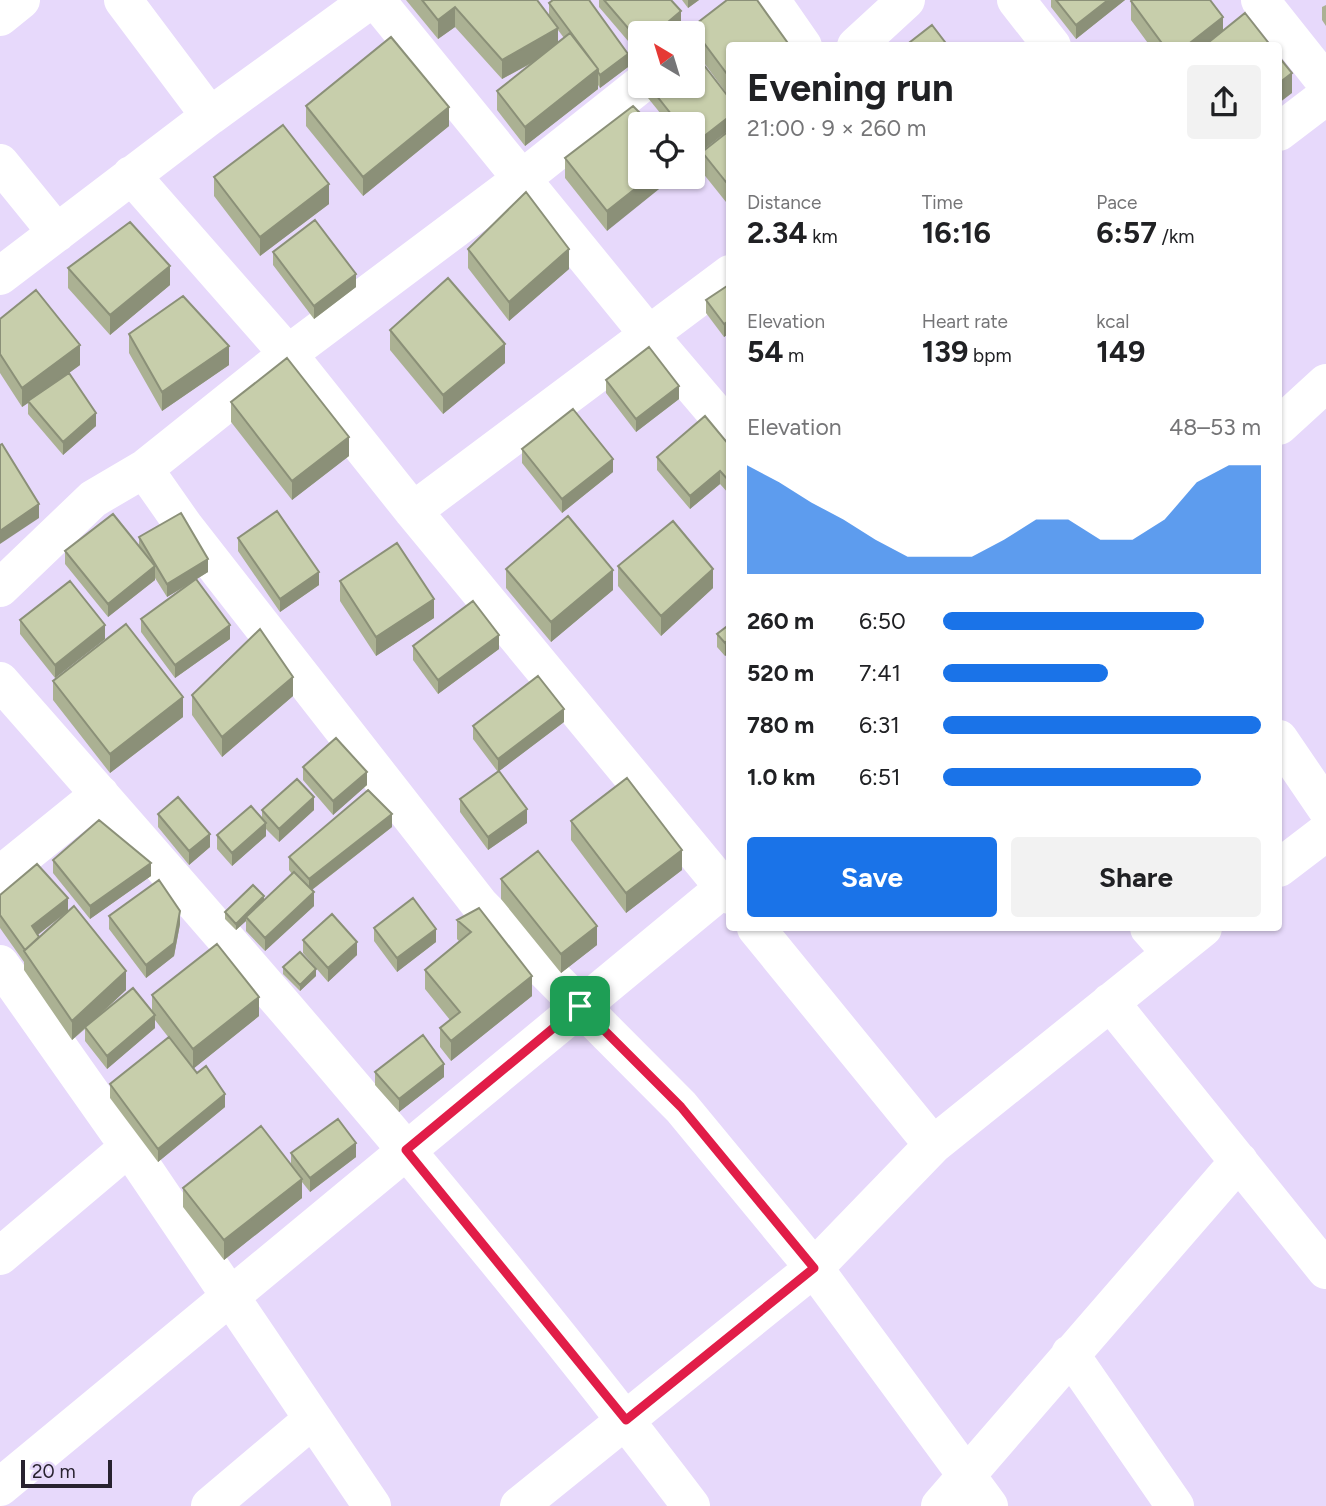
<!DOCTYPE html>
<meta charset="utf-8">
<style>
body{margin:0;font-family:Figtree,sans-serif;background:#f2f2f2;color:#202124;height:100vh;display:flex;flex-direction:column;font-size:26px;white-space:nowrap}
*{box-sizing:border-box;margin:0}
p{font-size:23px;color:#757577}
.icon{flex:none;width:38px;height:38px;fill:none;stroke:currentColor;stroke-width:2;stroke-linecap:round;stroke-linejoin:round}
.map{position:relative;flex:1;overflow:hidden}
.sheet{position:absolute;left:726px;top:42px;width:556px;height:889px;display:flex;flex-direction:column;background:#fff;border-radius:7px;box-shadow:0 2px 5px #0004}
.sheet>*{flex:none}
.needle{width:46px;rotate:322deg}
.buttons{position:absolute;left:628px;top:21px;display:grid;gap:14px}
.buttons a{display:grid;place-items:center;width:77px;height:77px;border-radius:7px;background:#fff;box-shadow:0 2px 5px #0004;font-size:35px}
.scale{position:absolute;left:21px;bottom:18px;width:91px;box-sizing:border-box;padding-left:7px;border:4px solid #28222f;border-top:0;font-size:19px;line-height:24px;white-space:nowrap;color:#28222f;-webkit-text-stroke:5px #e7d9fb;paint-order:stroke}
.pin{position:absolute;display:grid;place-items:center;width:60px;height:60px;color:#fff;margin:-30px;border-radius:14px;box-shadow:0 4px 10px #0006}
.round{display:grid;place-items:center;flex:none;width:74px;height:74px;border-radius:7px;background:#f2f2f2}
.head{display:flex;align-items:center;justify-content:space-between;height:119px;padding:0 21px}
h1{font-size:38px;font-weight:700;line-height:52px}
.metrics{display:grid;grid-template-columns:repeat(3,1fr);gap:10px;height:119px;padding:7px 21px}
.metrics div{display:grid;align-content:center}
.metrics b{font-size:30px;font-weight:700}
.metrics small{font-size:19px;font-weight:400}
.metrics p{font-size:19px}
.chart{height:196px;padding:14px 21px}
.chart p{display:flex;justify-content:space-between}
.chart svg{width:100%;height:126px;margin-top:7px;fill:#1a73e8;opacity:.7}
.action{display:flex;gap:14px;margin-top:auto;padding:14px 21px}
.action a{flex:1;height:80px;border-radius:7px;background:#1a73e8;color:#fff;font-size:28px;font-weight:700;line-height:80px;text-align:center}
.action a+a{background:#f2f2f2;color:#202124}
ul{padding:0 21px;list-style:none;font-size:23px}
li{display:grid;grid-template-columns:112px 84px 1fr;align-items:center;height:52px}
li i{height:18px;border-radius:9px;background:#1a73e8}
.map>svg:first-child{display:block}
</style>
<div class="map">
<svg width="1326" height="1506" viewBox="0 0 1326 1506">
<rect width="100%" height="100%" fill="#e7d9fb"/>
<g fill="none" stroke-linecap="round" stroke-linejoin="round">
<path stroke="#fff" stroke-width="38" d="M123,0L210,116
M376,0L649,335L730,430
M771,0L803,46
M1016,0L1052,46
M1260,0L1326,83
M0,17L21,0
M856,46L906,0
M1279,132L1326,96
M0,163L57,233
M131,175L288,354L413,511L730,895
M0,276L210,116L370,0
M1279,426L1326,383
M144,469L184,526L480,905L681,1107L814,1268L989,1506
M413,511L730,274
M0,588L93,499L144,469L288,354L523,178L640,85
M0,681C237,950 474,1220 691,1506
M1279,739L1326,808
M1279,868L1326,832
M0,875L100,794
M756,928L933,1145
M1149,928L1171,953
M0,964L129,1147L372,1506
M1110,1002L1326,1270
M0,1256L129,1147
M1070,1354L1175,1506
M0,1487L730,883
M210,1506L313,1419
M519,1506L814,1268L933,1145L1203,928
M940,1506L1239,1161"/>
</g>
<path fill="#abb193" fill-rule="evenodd" d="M406,0H537L549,15V3L628,67L600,88L598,85V89L525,146L497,110V91L536,61L502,79L455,27L438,39ZM558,30L564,38L558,43Z
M599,0H671L681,24L671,33H640V55L599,7Z
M682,0H699L688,8Z
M1051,0H1125L1076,39L1051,7Z
M1131,1L1223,30L1271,46H1150L1131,20Z
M1326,5V26L1322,20V7Z
M692,27L730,46V98L693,48Z
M648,86H693L730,99V129L694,157L693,124H669L648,98Z
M306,106L449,126L363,196L306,126Z
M633,106L607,231L565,178V158Z
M730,130V207L702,172V152Z
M214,177L329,204L260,256L214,196Z
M468,249L569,269L509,321L468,268Z
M273,252L356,287L314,319L273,265Z
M68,268L170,285L110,335L68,288Z
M730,284V348L727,344V335L724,337L706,313V300Z
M0,319L80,365L69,373L96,426L63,455L28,414V403L22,407L0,373Z
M390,330L505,363L443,414L390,350Z
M129,334L229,365L162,411L129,353Z
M606,380L679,399L636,432L606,393Z
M231,402L349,456L292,500L231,422Z
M730,446V495L720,484L690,509L657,470V457Z
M522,449L613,472L562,513L522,463Z
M139,537L208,572L197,579L230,639L175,678L141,632V619L191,583L167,597L155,578V580L108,617L65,564V551L139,546Z
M238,538L319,585L280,612L238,551Z
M618,566L713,588L661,636L618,586Z
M506,569L613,590L551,642L506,588Z
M340,581L434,618L376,656L340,601Z
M20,620L105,639L55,678L20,634Z
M730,624V652L725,656L717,647V634Z
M413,646L499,649L438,694L413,660Z
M53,681L183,717L110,773L53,700Z
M192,695L293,696L222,757L192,715Z
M564,722L499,771L527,823L488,850L460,812V799L498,772L473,739V726Z
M303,767L367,785L333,815L303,780Z
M262,810H314L279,842L266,829V836L232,866L217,849V835L262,818Z
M158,814L210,847L189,865L158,827Z
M571,821L682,870L626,913L571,840Z
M392,827L312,890L314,906L265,951L246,931V921L236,930L225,919V912L264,900L292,874L289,870V857Z
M53,860L151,876L90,919L53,873Z
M501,879L597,945L561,973L501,899Z
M0,895L68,911L38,935L39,937L126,990L100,1015L152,1011V995L259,1016L194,1068L225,1107L158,1162L110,1098V1084L169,1038L155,1020V1028L107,1069L85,1041V1029L72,1040L24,970V962L0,928Z
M479,908L532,996L451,1061L440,1047V1028L450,1020L425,989V970L459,941L457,939V920Z
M109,916L180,924L174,956L146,978L109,929Z
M374,928L436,942L397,972L374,941Z
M303,940L357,955L328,982L303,953Z
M283,967L316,976L300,991L283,974Z
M375,1072L444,1077L399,1112L375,1085Z
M291,1153L356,1157L310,1192L302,1182V1198L224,1260L183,1207V1188L291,1165Z"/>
<path fill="#8b9078" d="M688,0H699L688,8Z
M1108,0H1125L1076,39V25Z
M455,7V27L438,39V20Z
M681,11V24L671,33H655Z
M1223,17V37L1212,46H1186Z
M558,28V48L502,79V60Z
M628,54V67L600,88V75Z
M598,69V89L525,146V127Z
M1292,73V93L1279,103V83Z
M449,107V126L363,196V177Z
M730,116V129L694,157V144Z
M650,177H674L607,231V211Z
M329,184V204L260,256V237Z
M569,249V269L509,321V302Z
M170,266V285L110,335V315Z
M356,274V287L314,319V306Z
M730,320V333L727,331V335L724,337V324Z
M505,344V363L443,414V395Z
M80,345V365L29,402L28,401V403L22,407V388Z
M229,346V365L162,411V392Z
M679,386V399L636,432V419Z
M96,413V426L63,455V442Z
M349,437V456L292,500V481Z
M613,459V472L562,513V499Z
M720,471V484L690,509V496Z
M39,504V518L0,544V531Z
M208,559V572L167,597V584Z
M155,566V580L108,617V604Z
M713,569V588L661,636V616Z
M613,570V590L551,642V622Z
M319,572V585L280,612V599Z
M434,599V618L376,656V637Z
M105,625V639L55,678V665Z
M230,625V639L175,678V665Z
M499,635V649L438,694V680Z
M730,638V652L725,656V643Z
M293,677V696L222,757V737Z
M183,697V717L110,773V754Z
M564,709V722L498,772V759Z
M367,772V785L333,815V801Z
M314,797V810L279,842V829Z
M527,809V823L488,850V837Z
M392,814V827L309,892V879Z
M266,823V836L232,866V853Z
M210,834V847L189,865V851Z
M682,850V870L626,913V893Z
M151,863V876L90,919V906Z
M314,892V906L265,951V938Z
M264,896V903L246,917V921L236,930V924Z
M68,898V911L32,939V926Z
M180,911V924L174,956L146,978V965Z
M597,926V945L561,973V954Z
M436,929V942L397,972V958Z
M357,942V955L328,982V968Z
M316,969V976L300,991V985Z
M126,971V990L72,1040V1021Z
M532,976V996L451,1061V1041Z
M259,997V1016L193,1069V1049Z
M155,1015V1028L107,1069V1056Z
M444,1064V1077L399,1112V1099Z
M225,1094V1107L158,1162V1149Z
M356,1143V1157L310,1192V1178Z
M302,1179V1198L224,1260V1240Z"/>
<path fill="#c7ceab" stroke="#8b9078" stroke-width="2" d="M422,0H537L558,28L502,60L455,7L438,20Z
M553,0H589L628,54L600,75L598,72V69L549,3Z
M604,0H671L681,11L655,33H640V42Z
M727,0H757L790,46H730V78L692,27Z
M1056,0H1108L1076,25Z
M1132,0H1210L1223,17L1186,46H1164L1131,1Z
M1245,13L1271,46H1204Z
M932,25L948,46H905Z
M570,33L598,69L525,127L497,91Z
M391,37L449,107L363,177L306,106Z
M693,51L730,99V116L694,144L693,124H679L649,86H693Z
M1279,57L1292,73L1279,83Z
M633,106L651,124H640V177H650L607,211L565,158Z
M283,125L329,184L260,237L214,177Z
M730,130V187L702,152Z
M526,192L569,249L509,302L468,249Z
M315,220L356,274L314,306L273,252Z
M130,222L170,266L110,315L68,268Z
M448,278L505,344L443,395L390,330Z
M730,284V320L724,324L706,300Z
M36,290L80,345L22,388L0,354V319Z
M183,296L229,346L162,392L129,334Z
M649,347L679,386L636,419L606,380Z
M287,358L349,437L292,481L231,402Z
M69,373L96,413L63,442L28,401Z
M573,409L613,459L562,499L522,449Z
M705,416L730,446V482L720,471L690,496L657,457Z
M2,444L39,504L0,531V445Z
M277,511L319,572L280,599L238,538Z
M181,513L208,559L167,584L139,537Z
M113,514L155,566L108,604L65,551Z
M568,516L613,570L551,622L506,569Z
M673,521L713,569L661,616L618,566Z
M397,543L434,599L376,637L340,581Z
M196,579L230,625L175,665L141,619Z
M70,581L105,625L55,665L20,620Z
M473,601L499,635L438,680L413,646Z
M126,624L183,697L110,754L53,681Z
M730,624V638L725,643L717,634Z
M260,629L293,677L222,737L192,695Z
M538,676L564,709L498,759L473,726Z
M336,738L367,772L333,801L303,767Z
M499,771L527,809L488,837L460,799Z
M627,778L682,850L626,893L571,821Z
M297,779L314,797L279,829L262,810Z
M368,790L392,814L309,879L289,857Z
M178,797L210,834L189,851L158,814Z
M251,806L266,823L232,853L217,835Z
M99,820L151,863L90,906L53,860Z
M538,851L597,926L561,954L501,879Z
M37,864L68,898L32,926L39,937L25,950L0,915V895Z
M294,872L314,892L265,938L246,917Z
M159,880L180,911L174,943L146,965L109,916Z
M253,885L264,896L236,924L225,912Z
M413,898L436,929L397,958L374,928Z
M74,906L126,971L72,1021L24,951Z
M479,908L532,976L451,1041L440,1028L460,1012L425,970L471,932L457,920Z
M332,914L357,942L328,968L303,940Z
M217,944L259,997L193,1049L152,995Z
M300,952L316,969L300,985L283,967Z
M133,988L155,1015L107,1056L85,1027Z
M423,1035L444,1064L399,1099L375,1072Z
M169,1037L197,1073L206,1066L225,1094L158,1149L110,1084Z
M338,1119L356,1143L310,1178L291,1153Z
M261,1126L302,1179L224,1240L183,1188Z"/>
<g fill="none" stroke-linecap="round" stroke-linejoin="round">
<g stroke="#fff" stroke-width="14">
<path id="route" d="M580,1006L681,1107L814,1268L626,1420L406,1150Z"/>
</g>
<use href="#route" stroke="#e11d48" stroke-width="9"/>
</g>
</svg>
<div class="buttons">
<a><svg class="needle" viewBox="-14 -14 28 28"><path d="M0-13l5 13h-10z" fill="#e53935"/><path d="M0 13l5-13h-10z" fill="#757577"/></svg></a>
<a><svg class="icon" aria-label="locate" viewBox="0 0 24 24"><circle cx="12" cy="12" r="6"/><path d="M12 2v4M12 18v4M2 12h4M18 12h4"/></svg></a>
</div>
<div class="scale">20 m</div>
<div class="pin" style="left:580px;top:1006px;background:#1e9e55"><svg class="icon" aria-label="arrive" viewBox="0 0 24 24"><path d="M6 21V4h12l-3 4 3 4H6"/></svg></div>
<section class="sheet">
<div class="head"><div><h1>Evening run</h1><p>21:00 · 9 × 260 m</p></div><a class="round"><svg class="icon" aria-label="share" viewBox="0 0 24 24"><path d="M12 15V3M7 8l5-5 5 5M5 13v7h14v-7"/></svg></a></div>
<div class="metrics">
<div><p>Distance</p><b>2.34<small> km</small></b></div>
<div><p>Time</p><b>16:16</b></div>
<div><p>Pace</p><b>6:57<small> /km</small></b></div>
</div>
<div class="metrics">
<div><p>Elevation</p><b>54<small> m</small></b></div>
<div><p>Heart rate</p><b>139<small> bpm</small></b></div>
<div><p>kcal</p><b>149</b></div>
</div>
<div class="chart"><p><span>Elevation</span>48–53 m</p>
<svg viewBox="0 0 160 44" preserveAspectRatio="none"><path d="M0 44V6L10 12L20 19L30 25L40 32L50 38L60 38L70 38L80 32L90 25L100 25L110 32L120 32L130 25L140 12L150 6L160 6V44z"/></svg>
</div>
<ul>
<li><b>260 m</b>6:50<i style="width:82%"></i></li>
<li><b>520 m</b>7:41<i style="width:52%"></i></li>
<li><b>780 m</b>6:31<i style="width:100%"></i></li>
<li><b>1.0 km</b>6:51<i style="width:81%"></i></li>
</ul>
<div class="action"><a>Save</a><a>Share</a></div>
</section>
</div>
